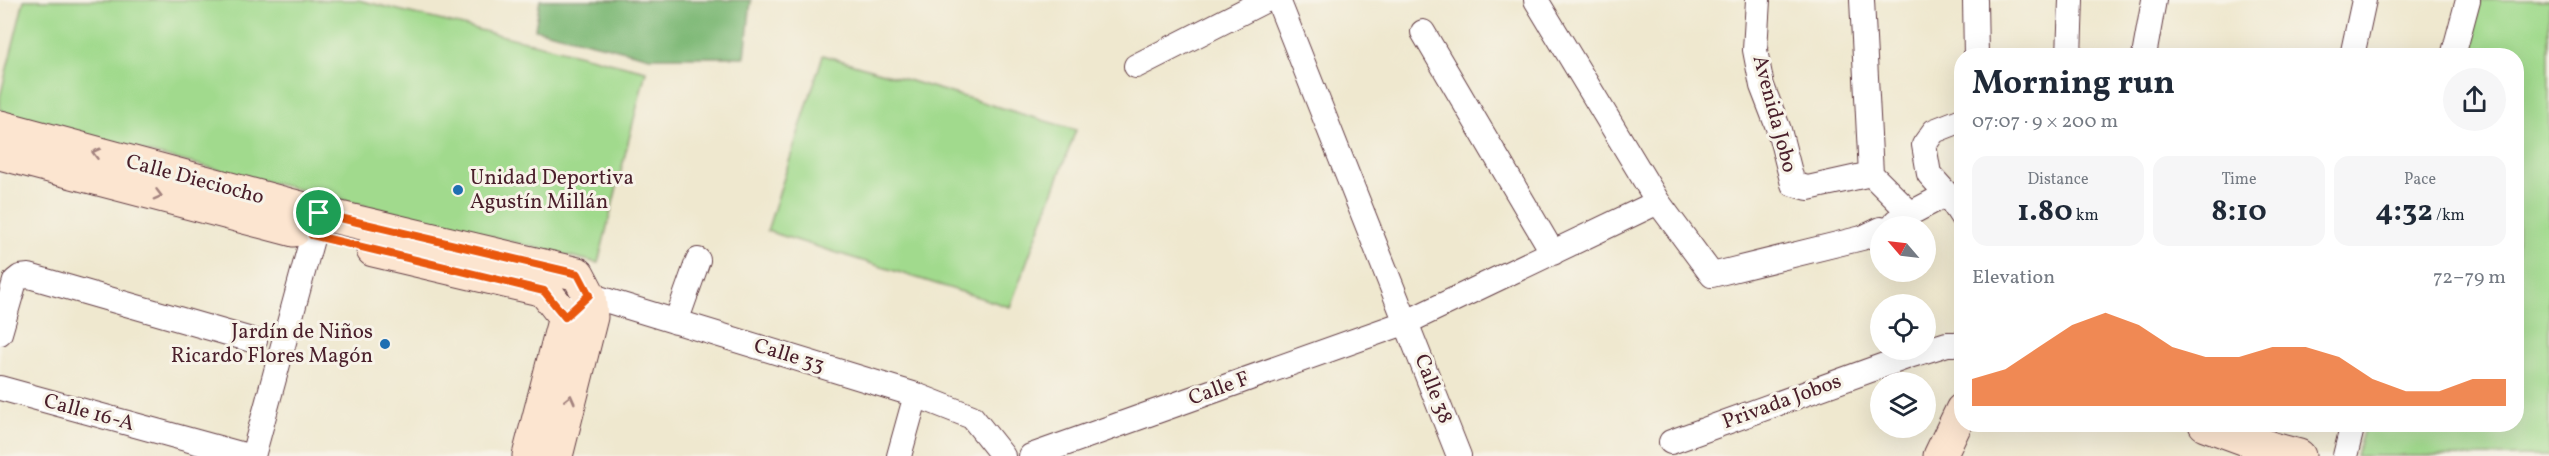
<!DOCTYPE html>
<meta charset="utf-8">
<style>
body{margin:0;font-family:Vollkorn,serif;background:#f6f6f7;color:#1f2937;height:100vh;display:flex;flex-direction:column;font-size:22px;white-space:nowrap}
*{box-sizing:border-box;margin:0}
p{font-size:20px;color:#747a83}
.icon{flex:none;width:33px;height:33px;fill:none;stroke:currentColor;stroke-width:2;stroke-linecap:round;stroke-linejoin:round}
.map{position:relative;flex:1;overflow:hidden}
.panel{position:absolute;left:1954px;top:48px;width:570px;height:384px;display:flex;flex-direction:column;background:#fff;border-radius:24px;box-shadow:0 6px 24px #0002}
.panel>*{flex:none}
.needle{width:39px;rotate:298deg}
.buttons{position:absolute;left:1870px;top:216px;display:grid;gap:12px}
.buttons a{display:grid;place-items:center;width:66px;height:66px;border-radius:50%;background:#fff;box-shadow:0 6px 24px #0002;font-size:30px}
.pin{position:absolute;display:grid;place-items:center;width:51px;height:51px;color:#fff;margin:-26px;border:3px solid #fff;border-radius:50%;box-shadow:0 2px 6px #0007}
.round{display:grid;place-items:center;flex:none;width:63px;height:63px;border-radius:32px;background:#f6f6f7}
.summary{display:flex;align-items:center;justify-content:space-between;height:102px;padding:0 18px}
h1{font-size:33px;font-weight:700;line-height:45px}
.metrics{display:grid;grid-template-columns:repeat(3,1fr);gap:9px;height:102px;padding:6px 18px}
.metrics div{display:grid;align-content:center;border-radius:15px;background:#f6f6f7;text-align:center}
.metrics b{font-size:30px;font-weight:700}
.metrics small{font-size:16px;font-weight:400}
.metrics p{font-size:16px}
.chart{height:168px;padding:12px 18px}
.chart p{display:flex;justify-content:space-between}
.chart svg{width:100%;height:108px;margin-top:6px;fill:#ea580c;opacity:.7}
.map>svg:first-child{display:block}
</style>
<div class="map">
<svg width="2549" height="456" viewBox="0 0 2549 456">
<rect width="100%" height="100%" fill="#f7f3e8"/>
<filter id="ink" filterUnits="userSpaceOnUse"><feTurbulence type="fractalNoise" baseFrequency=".0167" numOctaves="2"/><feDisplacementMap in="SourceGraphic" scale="12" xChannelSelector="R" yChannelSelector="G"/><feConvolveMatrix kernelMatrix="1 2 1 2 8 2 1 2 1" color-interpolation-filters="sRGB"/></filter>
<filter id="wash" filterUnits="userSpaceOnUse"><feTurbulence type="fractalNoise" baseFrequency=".008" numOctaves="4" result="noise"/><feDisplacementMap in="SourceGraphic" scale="24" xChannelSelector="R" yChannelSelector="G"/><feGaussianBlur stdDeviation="1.35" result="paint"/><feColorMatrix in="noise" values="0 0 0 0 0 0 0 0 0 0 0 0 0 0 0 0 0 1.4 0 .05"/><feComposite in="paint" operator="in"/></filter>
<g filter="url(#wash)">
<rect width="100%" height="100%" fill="#efe8cf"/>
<path fill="#a1da8d" stroke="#767c5c" stroke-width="1.5" d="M24,0H358L646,71L598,263L0,116V97Z
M2481,0H2549V456H2356L2365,425L2517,424V56L2466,55Z
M823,55L1076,130L1010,307L767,231Z"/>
<path fill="#80ba78" stroke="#656c52" stroke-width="1.5" d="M540,0H751L745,57H650L535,29Z"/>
</g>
<g filter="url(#ink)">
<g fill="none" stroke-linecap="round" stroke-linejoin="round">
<g stroke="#633d44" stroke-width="26">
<path id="street" d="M1278,0L1459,456
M1536,0L1658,202L1712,275L1862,238L1881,229
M1758,0L1755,50L1762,86L1779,130L1793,184L1808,188L1871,174
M1862,0L1871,174L1910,213
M1975,0L1976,56
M1423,32L1553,253
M2069,56L2071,0
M2144,56L2154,0
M2352,56L2364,0
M2453,56L2468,0
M1136,66L1266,0
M1962,120L1934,131L1924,145L1929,174L1947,194L1962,217
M1896,221L1947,194
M579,304L589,295L916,395L972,417L1003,456
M676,322L698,260
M0,333L15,281L20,277L29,276L255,341
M0,388L248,456
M1671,442L1912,355L1947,344H1962
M253,456L319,213
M899,456L916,395
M1031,456L1407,322L1658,202
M2345,456L2353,424"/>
</g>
<g stroke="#633d44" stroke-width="35">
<path id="secondary" d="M0,127L319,213L578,274L589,295L591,317L556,456
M0,153L294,230
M373,250L544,290L565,317L529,456
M2205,424L2273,449L2299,456
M1940,456L1962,410"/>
</g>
<use href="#street" stroke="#fff" stroke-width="24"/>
<use href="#secondary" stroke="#fce5d0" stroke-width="33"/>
</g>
<defs><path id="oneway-chevron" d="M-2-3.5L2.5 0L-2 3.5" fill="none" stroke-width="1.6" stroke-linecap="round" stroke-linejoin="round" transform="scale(1.5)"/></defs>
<g stroke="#a3827e">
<use href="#oneway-chevron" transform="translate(96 153) rotate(-165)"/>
<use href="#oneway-chevron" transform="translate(158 195) rotate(15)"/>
<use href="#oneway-chevron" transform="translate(570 399) rotate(-76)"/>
</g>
</g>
<g fill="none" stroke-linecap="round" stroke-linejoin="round" filter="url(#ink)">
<g stroke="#fff" stroke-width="12">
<path id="route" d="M319,213L578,274L589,295L565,317L544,291L312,235Z"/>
</g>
<use href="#route" stroke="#ea580c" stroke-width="8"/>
</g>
<g fill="#1f6fb2" stroke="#f7f3e8" stroke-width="2">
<circle cx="458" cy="190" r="6"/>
<circle cx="385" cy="344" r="6"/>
</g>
<g text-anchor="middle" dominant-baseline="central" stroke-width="6" stroke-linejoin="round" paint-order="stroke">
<g font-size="21" fill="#4a1f2b" stroke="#f7f3e8">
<text transform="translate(1774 114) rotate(75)">Avenida Jobo</text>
<text transform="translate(195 180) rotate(15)">Calle Dieciocho</text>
<text transform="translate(789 356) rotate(17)">Calle 33</text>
<text transform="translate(1219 389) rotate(-20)">Calle F</text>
<text transform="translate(1433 389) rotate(69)">Calle 38</text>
<text transform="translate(1782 402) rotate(-20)">Privada Jobos</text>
<text transform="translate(89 413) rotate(15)">Calle 16-A</text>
</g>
<g font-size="21" fill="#4a1f2b" stroke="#f7f3e8" text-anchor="start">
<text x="470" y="178">Unidad Deportiva<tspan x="470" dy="24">Agustín Millán</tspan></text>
<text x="373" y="332" text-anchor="end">Jardín de Niños<tspan x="373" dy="24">Ricardo Flores Magón</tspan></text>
</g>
</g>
</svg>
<div class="buttons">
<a><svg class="needle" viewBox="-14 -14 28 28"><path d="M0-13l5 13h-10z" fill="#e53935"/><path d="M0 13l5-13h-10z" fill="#747a83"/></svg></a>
<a><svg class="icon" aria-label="locate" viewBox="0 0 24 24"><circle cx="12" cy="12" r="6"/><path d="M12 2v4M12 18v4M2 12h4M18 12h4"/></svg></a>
<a><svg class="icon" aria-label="layers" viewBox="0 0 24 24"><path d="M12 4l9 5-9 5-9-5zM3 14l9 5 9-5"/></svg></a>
</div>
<div class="pin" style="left:319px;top:213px;background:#1e9e55"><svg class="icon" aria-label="arrive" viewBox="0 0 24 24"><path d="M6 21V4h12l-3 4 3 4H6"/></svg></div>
<section class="panel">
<div class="summary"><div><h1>Morning run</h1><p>07:07 · 9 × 200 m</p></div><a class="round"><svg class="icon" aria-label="share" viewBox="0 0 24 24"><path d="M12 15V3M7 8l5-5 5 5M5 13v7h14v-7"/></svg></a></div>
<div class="metrics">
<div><p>Distance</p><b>1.80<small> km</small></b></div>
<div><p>Time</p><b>8:10</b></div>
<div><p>Pace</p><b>4:32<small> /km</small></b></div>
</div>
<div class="chart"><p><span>Elevation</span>72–79 m</p>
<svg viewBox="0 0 160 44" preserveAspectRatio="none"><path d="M0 44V33L10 29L20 20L30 11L40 6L50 11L60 20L70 24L80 24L90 20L100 20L110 24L120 33L130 38L140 38L150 33L160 33V44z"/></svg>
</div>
</section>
</div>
